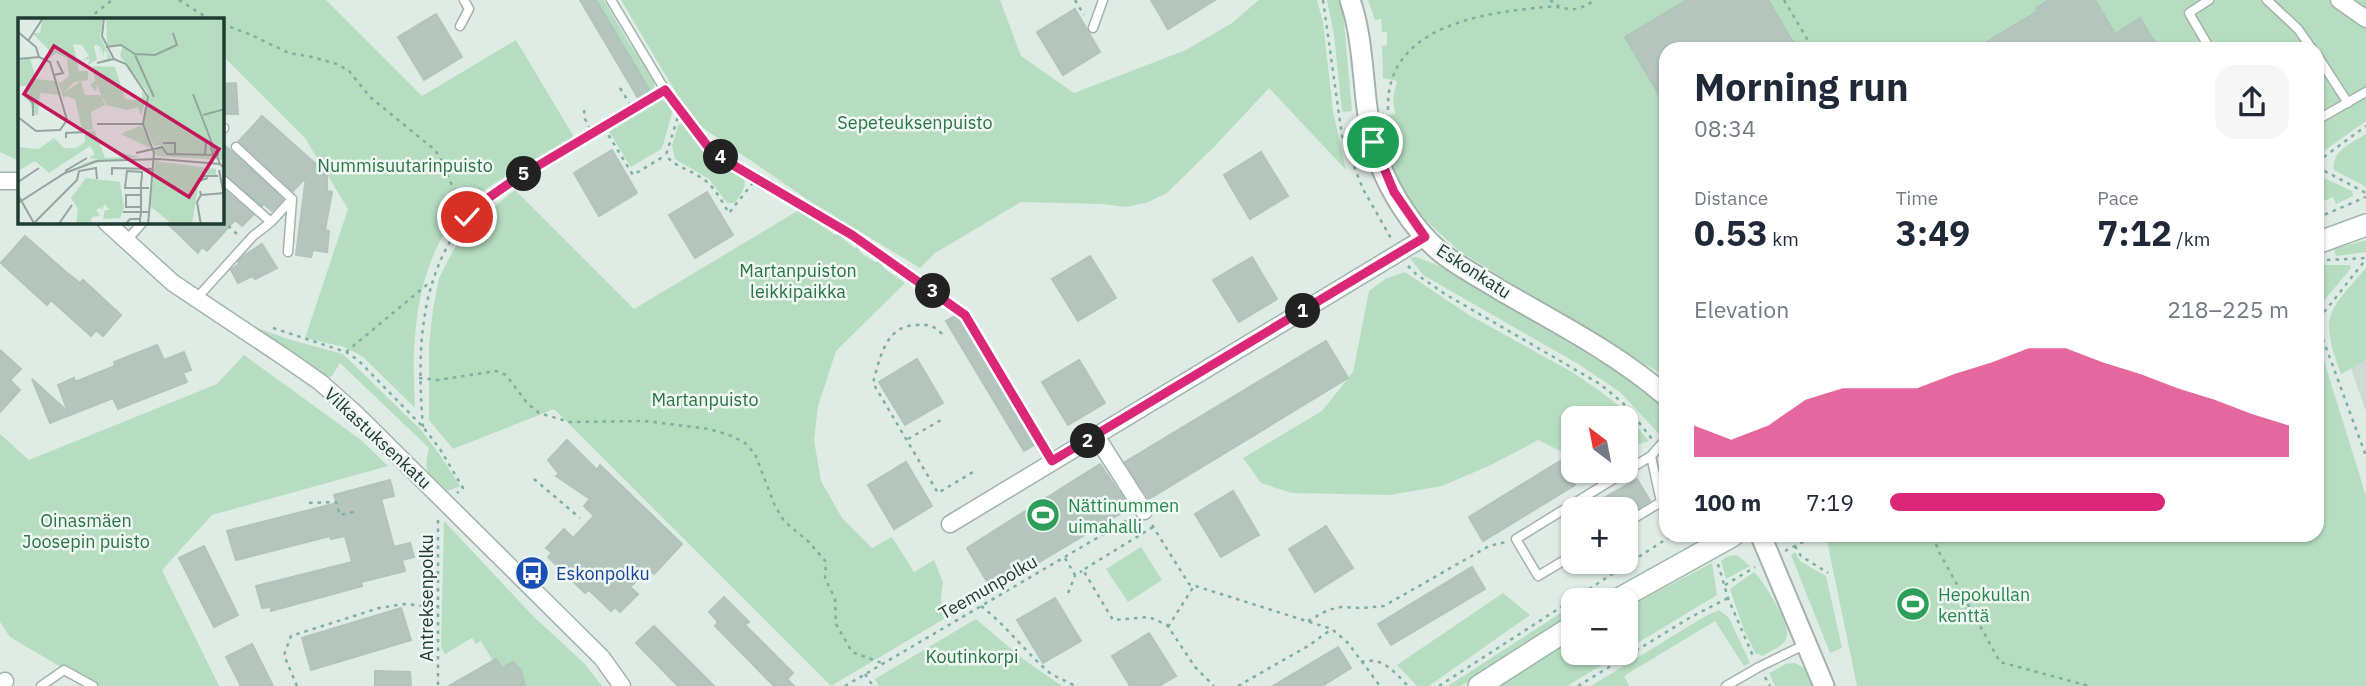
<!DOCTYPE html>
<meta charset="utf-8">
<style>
body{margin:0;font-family:"IBM Plex Sans",sans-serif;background:#f6f6f7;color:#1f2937;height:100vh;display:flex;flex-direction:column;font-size:26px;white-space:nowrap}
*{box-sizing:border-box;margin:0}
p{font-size:23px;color:#747a83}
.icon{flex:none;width:38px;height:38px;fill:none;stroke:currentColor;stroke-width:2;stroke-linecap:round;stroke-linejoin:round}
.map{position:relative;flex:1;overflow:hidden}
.details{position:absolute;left:1659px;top:42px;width:665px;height:500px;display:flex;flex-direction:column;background:#fff;border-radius:21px;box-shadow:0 2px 5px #0004}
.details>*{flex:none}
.needle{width:46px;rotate:328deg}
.fabs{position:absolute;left:1561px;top:406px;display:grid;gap:14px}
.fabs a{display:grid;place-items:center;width:77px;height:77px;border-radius:14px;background:#fff;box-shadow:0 2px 5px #0004;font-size:35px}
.pin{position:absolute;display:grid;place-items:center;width:60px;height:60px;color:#fff;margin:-30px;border:4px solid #fff;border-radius:50%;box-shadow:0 2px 7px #0007}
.km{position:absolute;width:35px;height:35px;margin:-18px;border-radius:50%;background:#222;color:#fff;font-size:19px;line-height:35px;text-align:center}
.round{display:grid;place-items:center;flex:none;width:74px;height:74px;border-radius:21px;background:#f6f6f7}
.headline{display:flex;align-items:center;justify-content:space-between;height:119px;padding:0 35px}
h1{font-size:38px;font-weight:800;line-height:52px}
.stats{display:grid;grid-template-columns:repeat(3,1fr);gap:10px;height:119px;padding:7px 35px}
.stats div{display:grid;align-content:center}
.stats b{font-size:35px;font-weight:800}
.stats small{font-size:19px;font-weight:400}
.stats p{font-size:19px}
.chart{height:196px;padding:14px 35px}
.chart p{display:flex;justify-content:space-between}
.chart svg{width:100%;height:126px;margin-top:7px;fill:#db2777;opacity:.7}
ul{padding:0 35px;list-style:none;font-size:23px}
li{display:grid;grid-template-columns:112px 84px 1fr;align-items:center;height:52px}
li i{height:18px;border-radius:9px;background:#db2777}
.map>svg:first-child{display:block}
</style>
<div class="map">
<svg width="2366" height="686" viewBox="0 0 2366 686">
<rect width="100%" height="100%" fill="#dfebe5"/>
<path fill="#cddad4" d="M2366,360V412L2351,368Z"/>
<path fill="#b7ddc1" d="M0,0H326L422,96L516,40L574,137C544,154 514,170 486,189C479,194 471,199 465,205C415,261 411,337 415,408L362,356L344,347L305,338L348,209L305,138L222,55V19H19V161L0,152Z
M596,0H604L629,43L655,78L654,89L650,91Z
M621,0H1000L1021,56L1074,93L1186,50L1232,23L1259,0H1317L1323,22L1333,111L1346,170L1269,88L1217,144L1167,193L1146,203L1125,207L1103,204L1021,202L935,253L920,268L811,202L693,121Z
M1327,0H1339L1343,11L1352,111L1342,112L1334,35Z
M1368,0H2366V121L2317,156V49H1666V377L1459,251C1450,242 1440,234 1431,225C1400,196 1388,157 1380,117L1395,114L1393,98L1397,81L1383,78L1382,46L1387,45V32H1382L1381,19L1375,20Z
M665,100L672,105L673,109L663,145L661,149L631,167L608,130L657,101Z
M682,124L706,150L744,179C747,188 740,195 735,203H727L709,179L675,159L672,146L678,125Z
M2366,134V187L2334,170C2331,151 2352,143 2366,134Z
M2317,175L2352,191L2353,196L2336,204L2333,197L2319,203L2322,210L2317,212Z
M515,190L634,309L799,210L835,235L838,234L854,248L857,247L861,253L875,262L879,261L885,269L905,283L836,351L818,406L814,440L821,481L842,518L872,548L892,537L914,572L934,560L943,582L941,599L944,619L831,686L554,409L453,449L429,420V345L433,309L439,278L454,249L477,220Z
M2366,240V252L2336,256L2334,249Z
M1416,257L1437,265L1636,383C1654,400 1673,409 1660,435L1620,392L1580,365L1423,275L1410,258Z
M2317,265H2350L2351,268L2323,302L2317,305Z
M2366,268V360L2341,374C2319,315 2327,313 2366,268Z
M1405,272L1469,315L1572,372L1597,389L1618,405L1649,441L1626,448V418H1573V457L1538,440L1491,465L1442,486L1390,495L1292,493L1261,483L1243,458L1322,411L1353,372L1369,291L1385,279Z
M249,325L288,339L343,354L421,430L438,452L460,486L448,491C429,473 422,475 429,448L340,363L332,376L329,377Z
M2317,338L2366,496V686H1857L1826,536H2317Z
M244,355L361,440L388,466L212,515L162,570L219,686H93L10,637L0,622V434L29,460L217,384Z
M444,521L533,616L584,663L602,686H524L521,669L511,663L502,668L496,659L493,661L481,641L476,644L472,638L445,654L441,647Z
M1141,547L1162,580L1128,602L1106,569Z
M1795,552L1800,561L1826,576L1842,648L1830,653L1791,555Z
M1737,555L1750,566L1726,579L1721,561L1728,556Z
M1712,563L1717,595L1626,650V608Z
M1754,572C1763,580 1790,624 1787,636C1785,647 1770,651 1762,656L1759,654H1756L1744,630L1730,589Z
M1503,593L1530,615L1429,686H1417L1397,665Z
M1573,605V614L1461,686H1448Z
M1719,610L1729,618L1750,663L1744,666L1715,621L1624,676L1629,686H1591L1704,617Z
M976,619L1023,659L1062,686H879L875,679Z
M1573,638V653H1622L1567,686H1499Z
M1795,663L1804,668L1812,686H1775L1769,673L1786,664Z"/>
<path fill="#b4c5be" stroke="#b1c4bc" stroke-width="2" d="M580,0H596L650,91L638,98Z
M1151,0H1215L1168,29Z
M1687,0H1768L1797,49H1666V106L1625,37Z
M2049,0H2095L2115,34L2140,18L2159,49H1975L2038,11L2036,8Z
M1075,9L1100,52L1063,75L1037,32Z
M436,14L462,57L424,80L398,37Z
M236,83L238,114H222V84Z
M262,116L327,174V191L332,192L325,230L329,231L327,252L313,250L311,257L296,255L306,177L293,191L239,141Z
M222,143L283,199L272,211L264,204L262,206L222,173Z
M612,150L637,193L599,216L574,173Z
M1261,152L1288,196L1250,219L1224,175Z
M222,188L253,215L242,226L235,220L207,251L202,247L198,253L166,222H222Z
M707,192L733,235L695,258L669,215Z
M25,236L66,272L80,283L83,280L121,315L103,336L96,330L91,336L51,300L47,305L1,263Z
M262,244L277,268L255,279L252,276L238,283L231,270L239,264L238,262L245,255Z
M1090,256L1116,298L1078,321L1052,279Z
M1252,257L1277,299L1239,322L1213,280Z
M958,314L1036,444L1024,451L946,321Z
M1326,341L1348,378L1149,499L1125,462Z
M157,345L164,360L184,352L191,370L183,373L187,382L118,409L113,398L50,423L32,379L68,412L58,385L74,378L75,382L115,366L114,362Z
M0,350L21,369L10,380L20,390L0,412Z
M917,359L943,403L905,425L879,382Z
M1079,360L1105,403L1068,425L1042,382Z
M567,440L597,470L600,465L682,544L654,574L649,569L630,587L638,594L620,612L615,607L611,611L589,590L585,593L548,557L552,553L546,548L564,529L573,538L594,516L584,506L590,499L556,476L559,474L548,460Z
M1560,461L1575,485L1483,541L1469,517Z
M906,462L932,506L894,529L868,485Z
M1100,464L1130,508L992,590L967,548Z
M1637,479L1650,501L1626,515V509H1584Z
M390,480L394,496L381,499L394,547L410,543L414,557L402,560L405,571L361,582L362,586L271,611V607L262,608L256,586L352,562L345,536L331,539L330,536L236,560L227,531L337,503L334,495Z
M1233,491L1259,535L1221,557L1195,514Z
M1326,526L1353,568L1315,592L1289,549Z
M204,546L238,615L214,627L179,558Z
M1472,567L1485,589L1391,645L1378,624Z
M724,597L749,622L745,625L793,673L787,679L794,686H774L715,626L718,622L709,612Z
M1055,598L1081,641L1043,663L1017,620Z
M401,608L411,640L311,670L302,638Z
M654,626L714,686H678L636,643Z
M1149,633L1176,676L1159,686H1130L1112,656Z
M252,644L273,686H241L226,657Z
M1338,647L1351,668L1322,686H1273Z
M496,659L502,668L513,662L521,670L525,686H449Z
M375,671L410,672L411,686H375Z"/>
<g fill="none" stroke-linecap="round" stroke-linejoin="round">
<g stroke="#a2b3ac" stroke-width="11">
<path id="service" d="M611,0L665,90
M2209,0L2189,13L2210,49
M2267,0L2298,29L2312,49
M460,26L469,9L464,0
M1093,28L1103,0
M2317,55L2348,103
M2317,120L2366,92
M222,128H224
M236,147L292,199L271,222
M127,240L143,222
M288,252L292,199
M196,299L253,236L271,222L222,179
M1626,523L1661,502L1651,456
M1573,555L1538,576L1516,539L1651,456L1666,439
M41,686L64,670L93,686
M1726,686L1759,667L1806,644"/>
</g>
<g stroke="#a2b3ac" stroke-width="19">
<path id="minor" d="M2339,0L2366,19
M0,181H19
M106,222L173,283L287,359L320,382L356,414L602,658L622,686
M1096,436L1144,511
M950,524L1425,237
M2,686L5,681"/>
</g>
<g stroke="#a2b3ac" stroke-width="23">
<path id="tertiary" d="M1350,0C1368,52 1360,110 1379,162C1391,193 1412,227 1438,250C1456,266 1480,277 1500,290C1557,323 1616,353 1666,396
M1761,536L1824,686"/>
</g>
<g stroke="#9eb7ae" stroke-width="24">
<path id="secondary" d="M2317,243L2366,225
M1617,600L1732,536
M1479,686L1573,626"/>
</g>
<path stroke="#7eafa0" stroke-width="2.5" stroke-dasharray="3.5 5" stroke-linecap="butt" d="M179,0L209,19
M1075,0L1084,15
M1323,0L1342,136L1363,189L1392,240
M1550,0L1559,6
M1784,0L1813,49
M88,19L112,0
M222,24L249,34L289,53L312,57L337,64L349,71L370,97L435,150L444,164L449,179L467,217
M620,88L633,109
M671,98L709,148L728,162L852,235L965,315L1045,450
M584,110L585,119L592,132
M680,110L666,155C673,166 689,169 700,177C714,185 721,200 729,213L756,179
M1388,110C1385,26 1481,13 1545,7C1570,5 1569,17 1595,0
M604,128L633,175L666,155
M2317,162L2366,126
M2317,167L2366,193
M2317,218L2366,197
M222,220L238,235
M2327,260L2366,258
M1408,266L1416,274L1445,294L1600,384L1624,404L1652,439
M2317,317L2326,310L2366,259
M2317,323L2366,456
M273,328L346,352L358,360L423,427L440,449L463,488L457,493
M942,334C935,326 928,324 917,325C886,325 880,357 873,383L938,493L973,472
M346,352L429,283
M419,378L438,380L496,371L506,375L527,403L539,413L570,422L645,421L709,429L732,436L745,443L755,454L775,506L784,521L809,542L826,562L825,578L835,599L836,624L852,652L882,663
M423,427C417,355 418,277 467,217C488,192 522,176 550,159C585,138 620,117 656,96
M908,439L941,420
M534,479L580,518
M309,503L336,502L340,515L354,512
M438,520V686
M1152,525L1189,584L1332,629L1348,643L1380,686
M1153,527L1083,570L1113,620L1149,617L1167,625L1195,667L1214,686
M1933,536L1939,552L2000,662L2089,686
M1795,546L1801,556L1828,573
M1785,551L1815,536
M1065,558L1075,575L1082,571
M1718,564L1728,598L1753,656
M1725,585L1755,567
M1068,593L1075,576
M981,606C1007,626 1025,652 1050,673C1057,678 1067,681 1075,686
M1308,621L1328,610L1341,607L1361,608L1384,606L1489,546L1506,542
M1168,627L1194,586
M1361,662C1383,656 1394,672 1408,686
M865,674L873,686
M1765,677L1770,686
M297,686L284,655L291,636L379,608L404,604L438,607
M845,686L1131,518
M1238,686L1308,646L1332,629
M1439,686L1671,536
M1578,686L1691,617L1728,598"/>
<use href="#service" stroke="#fff" stroke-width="8"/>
<use href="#minor" stroke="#fff" stroke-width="16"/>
<use href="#tertiary" stroke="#fff" stroke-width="19"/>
<use href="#secondary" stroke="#fff" stroke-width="21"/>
</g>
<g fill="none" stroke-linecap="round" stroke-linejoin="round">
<g stroke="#fff" stroke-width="14">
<path id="route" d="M467,217L484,201L514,180L665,90L709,148L728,162L852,235L965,315L1052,461L1425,237L1394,192L1373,142"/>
</g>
<use href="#route" stroke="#db2777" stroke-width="9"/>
</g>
<defs>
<g id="stadium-disc" transform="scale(1.75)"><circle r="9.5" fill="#2e9e5b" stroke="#eff7f3"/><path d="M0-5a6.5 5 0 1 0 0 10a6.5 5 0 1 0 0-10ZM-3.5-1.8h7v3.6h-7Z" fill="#fff"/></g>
<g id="bus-disc" transform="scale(1.75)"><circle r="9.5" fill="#1a4fb4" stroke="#eff7f3"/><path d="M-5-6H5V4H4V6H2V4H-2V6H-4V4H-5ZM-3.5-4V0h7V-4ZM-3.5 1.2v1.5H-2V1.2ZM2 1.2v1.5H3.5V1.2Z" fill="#fff"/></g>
</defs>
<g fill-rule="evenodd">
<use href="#stadium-disc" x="1043" y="515"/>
<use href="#bus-disc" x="532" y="573"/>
<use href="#stadium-disc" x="1913" y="604"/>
</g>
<g text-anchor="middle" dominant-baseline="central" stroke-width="5" stroke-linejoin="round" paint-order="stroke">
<g font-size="18" fill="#297346" stroke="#eff7f3">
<text x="915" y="122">Sepeteuksenpuisto</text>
<text x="405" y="165">Nummisuutarinpuisto</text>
<text x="798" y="270">Martanpuiston<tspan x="798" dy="21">leikkipaikka</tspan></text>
<text x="705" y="399">Martanpuisto</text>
<text x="86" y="520">Oinasmäen<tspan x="86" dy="21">Joosepin puisto</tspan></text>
<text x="972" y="656">Koutinkorpi</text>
</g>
<g font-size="18" fill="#203b34" stroke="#eff7f3">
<text transform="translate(1474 271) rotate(33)">Eskonkatu</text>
<text transform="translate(378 438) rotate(43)">Vilkastuksenkatu</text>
<text transform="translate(988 587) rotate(-30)">Teemunpolku</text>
<text transform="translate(426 598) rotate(-90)">Antreksenpolku</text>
</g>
<g font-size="18" fill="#27864d" stroke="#eff7f3" text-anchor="start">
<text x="1068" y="505">Nättinummen<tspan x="1068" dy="21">uimahalli</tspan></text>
<text x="1938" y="594">Hepokullan<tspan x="1938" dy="21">kenttä</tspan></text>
</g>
<g font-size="18" fill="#164399" stroke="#eff7f3" text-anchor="start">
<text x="556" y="573">Eskonpolku</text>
</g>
</g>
<g transform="translate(18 18)">
<rect width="206" height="206" fill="#dfebe5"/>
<path d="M25,0H85L82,19L94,42H81L89,41L90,36L86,32V40L83,28L82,40V28L76,27L79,42L70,47L71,41L64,42L71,38L64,27L55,26L61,53H70V62L56,64L46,75L63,63L67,77H83L87,87L73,94L75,112H64L57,81L47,78L46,82L39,61L42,65L51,58L49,40L38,35L31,41L30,31L14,15H22ZM88,0H206V142L138,138L137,131L144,127L136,128L125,104L130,75L102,38L105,27L89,28ZM12,40L18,61L37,63L42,77L22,75L20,97H15L8,68H0V43ZM75,48L97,49L107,81L124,83V74L129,78L123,98L120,89L109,92L88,87L79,67L78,74L72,67L77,63ZM123,107L132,123V130L103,116ZM67,113H77L87,140L105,139L104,135L122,139L61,147L80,141L71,140L77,136L72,128L31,155L17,143L0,153V129L21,131L36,120L46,130H58L67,124ZM137,143L198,151V157L182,156L174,206H154L132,188ZM68,160L102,164L106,190L102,200L85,201L87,192H92L86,186L84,193L83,189L78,192L82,198L74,199L72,206H58L60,191L53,180Z" fill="#b7ddc1"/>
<path fill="none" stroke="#93a59e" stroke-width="2" d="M86,0L84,18L96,41M0,14L18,29L21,39M10,23L25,0M88,29L103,27L117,36L137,37L159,27L155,15M117,37L136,79M0,41L21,39L32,44L49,102L42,112L18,113L0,99M79,45L96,41L108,46L130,79L125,106L136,135L130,207M36,57L45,55L39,43M5,76L15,85V98M175,76L202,146M185,97L207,91M79,106H125M48,120V115L67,114M145,125H157V137M131,132L118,135L144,129L149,136L201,137M187,137L188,124H192L195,137M201,152L206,177M47,153L69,140M94,157V150L134,151M190,160L184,162L185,158H200M0,164L21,150M182,173L183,177L207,175M0,177L17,207M183,177L179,184L183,207M0,185L47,155L79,143L141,141L202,146L207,151M122,189H108V177H123M105,194H130M122,201L123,194V165L124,158V154L109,153L107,170H131M17,204L59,162L61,153L78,150L79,161M40,207L54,187M107,207L112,201H122V207"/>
<path fill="#c2185b" fill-opacity="0.15" stroke="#c2185b" stroke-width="3.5" d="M36,28L201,131L171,179L6,76Z"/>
<rect width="206" height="206" fill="none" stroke="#203b34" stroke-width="3.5"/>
</g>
</svg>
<div class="fabs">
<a><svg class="needle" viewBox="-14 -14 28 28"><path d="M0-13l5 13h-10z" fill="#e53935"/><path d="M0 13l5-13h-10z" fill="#747a83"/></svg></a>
<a>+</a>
<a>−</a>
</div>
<div class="pin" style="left:1373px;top:142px;background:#1e9e55"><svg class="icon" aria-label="arrive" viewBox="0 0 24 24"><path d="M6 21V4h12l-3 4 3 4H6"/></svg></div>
<div class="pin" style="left:467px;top:217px;background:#d93025"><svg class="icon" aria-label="check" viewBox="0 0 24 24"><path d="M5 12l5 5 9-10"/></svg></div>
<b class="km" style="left:1303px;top:311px">1</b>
<b class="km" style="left:1088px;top:441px">2</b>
<b class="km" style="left:933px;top:291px">3</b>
<b class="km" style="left:721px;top:157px">4</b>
<b class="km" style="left:524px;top:174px">5</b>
<section class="details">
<div class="headline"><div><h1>Morning run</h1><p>08:34</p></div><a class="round"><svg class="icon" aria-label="share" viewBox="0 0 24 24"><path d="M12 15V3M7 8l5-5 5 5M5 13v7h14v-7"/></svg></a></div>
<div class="stats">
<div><p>Distance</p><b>0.53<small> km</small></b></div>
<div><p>Time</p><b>3:49</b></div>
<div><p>Pace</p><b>7:12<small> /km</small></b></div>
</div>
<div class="chart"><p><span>Elevation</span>218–225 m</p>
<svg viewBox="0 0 160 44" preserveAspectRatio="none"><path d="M0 44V33L10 38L20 33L30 24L40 20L50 20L60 20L70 15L80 11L90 6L100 6L110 11L120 15L130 20L140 24L150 29L160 33V44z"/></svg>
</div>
<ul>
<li><b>100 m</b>7:19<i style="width:69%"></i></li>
</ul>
</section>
</div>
